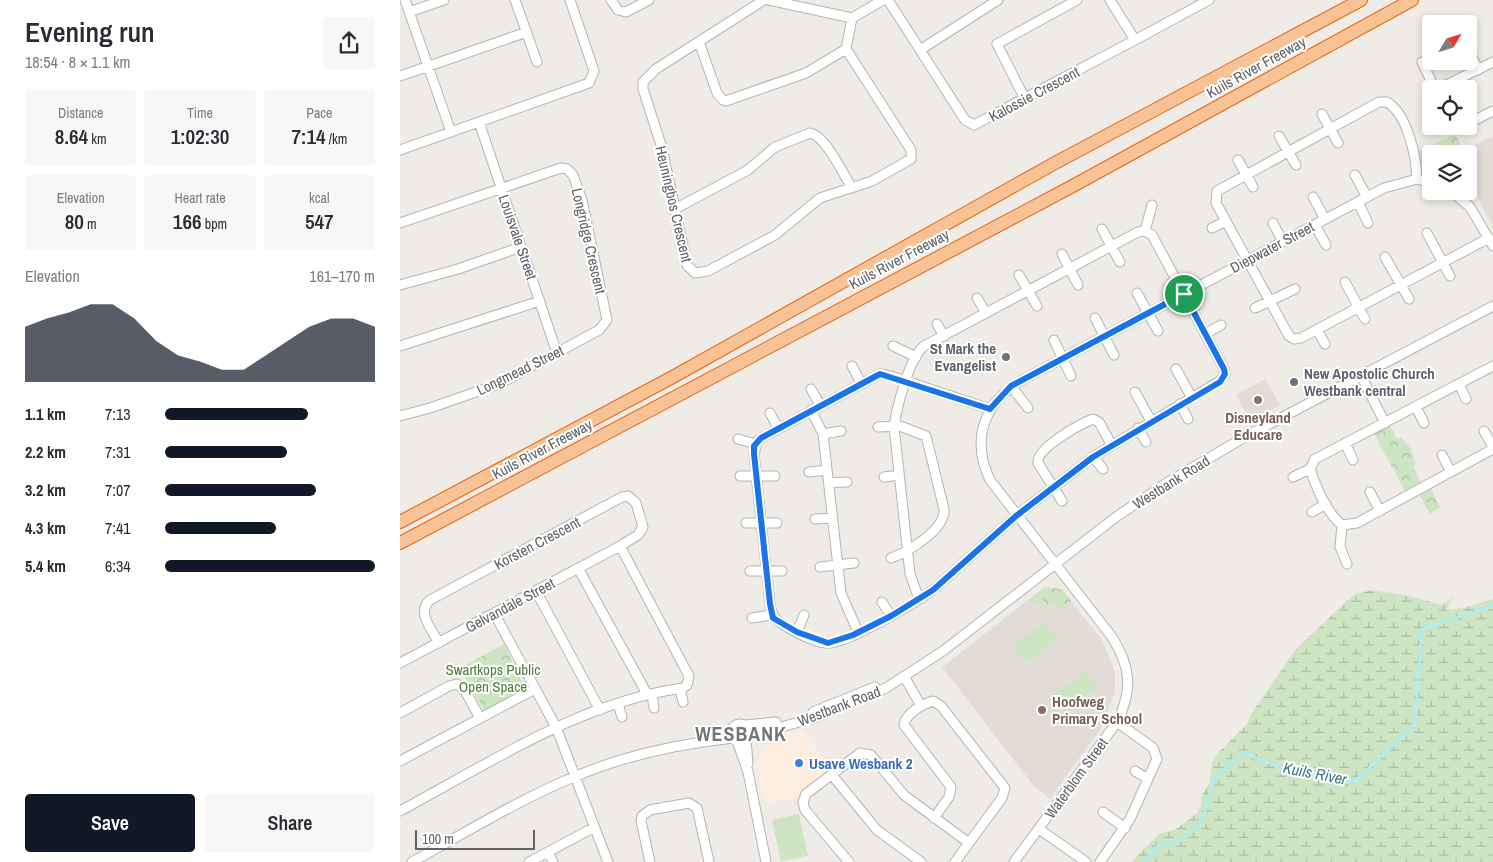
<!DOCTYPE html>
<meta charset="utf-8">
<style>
body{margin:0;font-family:"Archivo Narrow",sans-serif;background:#f7f7f7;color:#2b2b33;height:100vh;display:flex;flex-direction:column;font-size:19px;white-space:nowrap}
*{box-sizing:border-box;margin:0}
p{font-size:16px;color:#7c7c81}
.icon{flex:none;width:28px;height:28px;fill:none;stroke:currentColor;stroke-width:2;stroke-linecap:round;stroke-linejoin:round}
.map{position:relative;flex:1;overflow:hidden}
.details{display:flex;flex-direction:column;background:#fff;width:400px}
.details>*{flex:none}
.needle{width:32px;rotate:52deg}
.controls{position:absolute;left:1022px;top:15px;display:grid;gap:10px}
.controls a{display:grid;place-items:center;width:55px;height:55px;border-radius:5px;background:#fff;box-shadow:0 2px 8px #0003;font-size:25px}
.scale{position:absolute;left:15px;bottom:12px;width:120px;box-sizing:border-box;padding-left:5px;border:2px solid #5e6366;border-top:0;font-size:14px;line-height:18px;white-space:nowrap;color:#5e6366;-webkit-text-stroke:4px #fff;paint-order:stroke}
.pin{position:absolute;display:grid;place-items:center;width:42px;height:42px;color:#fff;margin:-21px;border:2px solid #fff;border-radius:50%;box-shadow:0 1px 5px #0007}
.round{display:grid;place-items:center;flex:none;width:52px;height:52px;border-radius:5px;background:#f7f7f7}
.summary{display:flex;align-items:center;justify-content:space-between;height:85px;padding:0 25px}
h1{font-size:28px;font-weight:600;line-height:38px}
.stats{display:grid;grid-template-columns:repeat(3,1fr);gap:8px;height:85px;padding:5px 25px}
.stats div{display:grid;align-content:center;border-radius:5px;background:#f7f7f7;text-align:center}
.stats b{font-size:21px;font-weight:600}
.stats small{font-size:14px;font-weight:400}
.stats p{font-size:14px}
.chart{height:140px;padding:10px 25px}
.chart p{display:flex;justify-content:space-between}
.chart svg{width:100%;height:90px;margin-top:5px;fill:#111827;opacity:.7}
.primary-button{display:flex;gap:10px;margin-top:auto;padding:10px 25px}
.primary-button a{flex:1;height:58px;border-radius:5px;background:#111827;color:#fff;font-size:20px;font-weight:600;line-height:58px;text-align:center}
.primary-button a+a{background:#f7f7f7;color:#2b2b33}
ul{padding:0 25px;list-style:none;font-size:16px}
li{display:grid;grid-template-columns:80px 60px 1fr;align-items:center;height:38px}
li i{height:12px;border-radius:6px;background:#111827}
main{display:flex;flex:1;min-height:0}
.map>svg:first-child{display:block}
</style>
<main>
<section class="details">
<div class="summary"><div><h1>Evening run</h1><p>18:54 · 8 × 1.1 km</p></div><a class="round"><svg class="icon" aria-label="share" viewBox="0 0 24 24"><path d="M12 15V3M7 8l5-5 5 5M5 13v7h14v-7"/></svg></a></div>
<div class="stats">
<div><p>Distance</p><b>8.64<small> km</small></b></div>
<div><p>Time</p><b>1:02:30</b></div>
<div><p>Pace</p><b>7:14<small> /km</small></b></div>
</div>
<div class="stats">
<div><p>Elevation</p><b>80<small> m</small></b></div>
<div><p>Heart rate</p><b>166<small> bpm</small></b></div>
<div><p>kcal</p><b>547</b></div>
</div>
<div class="chart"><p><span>Elevation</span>161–170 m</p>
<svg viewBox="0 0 160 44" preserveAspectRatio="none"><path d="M0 44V17L10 13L20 10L30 6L40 6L50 13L60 24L70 31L80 34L90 38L100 38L110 31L120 24L130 17L140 13L150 13L160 17V44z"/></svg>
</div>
<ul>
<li><b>1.1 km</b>7:13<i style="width:68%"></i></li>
<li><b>2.2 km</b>7:31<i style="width:58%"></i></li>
<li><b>3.2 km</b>7:07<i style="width:72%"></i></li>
<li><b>4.3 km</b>7:41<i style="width:53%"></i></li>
<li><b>5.4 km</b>6:34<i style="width:100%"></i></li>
</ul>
<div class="primary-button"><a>Save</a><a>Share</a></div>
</section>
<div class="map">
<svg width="1093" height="862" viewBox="0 0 1093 862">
<defs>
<pattern id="wetland-marsh" width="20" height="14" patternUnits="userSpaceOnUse" patternTransform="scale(1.25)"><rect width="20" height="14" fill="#cee5c4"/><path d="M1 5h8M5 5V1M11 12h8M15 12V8" fill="none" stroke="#aabda3"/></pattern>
<pattern id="park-crowns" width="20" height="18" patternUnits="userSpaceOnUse" patternTransform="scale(1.25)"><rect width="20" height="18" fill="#cee5c4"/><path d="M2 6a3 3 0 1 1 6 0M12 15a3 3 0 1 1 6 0" fill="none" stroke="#aabda3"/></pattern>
</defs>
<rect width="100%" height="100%" fill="#efebe6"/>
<path fill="#fcedde" d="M402,730L431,767L392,798L364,804L356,764L373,737Z"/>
<path fill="#e2dcd7" d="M1093,136V227L1078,198L1069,191V154H1057Z
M865,379L880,405L850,421L836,395Z
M645,587L661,589L702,640L715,672V692L701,728L650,799L634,786L542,667Z"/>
<path fill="url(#wetland-marsh)" d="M972,590L1009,596L1042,605L1053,597L1046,610L1064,608L1093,599V862H731L759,834L776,829L797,813L801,805V797L810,782L812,764L816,755L847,724L851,714L896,649L949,599L955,594Z"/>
<path fill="url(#park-crowns)" d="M1055,134L1063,150L1057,154H1031V176L1024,174L1020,168L1019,152Z
M989,424L997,439L1001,437L1011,449L1016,464L1013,466L1022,485L1006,493L973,432Z
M1030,487L1040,507L1030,514L1018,493Z
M645,587L662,589L671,601L661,609L655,601L647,607L642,599L633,606L629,600Z
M104,644L124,686L123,690L87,709H83L60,668Z"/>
<path fill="#cee5c4" d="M645,622L658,638L626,662L613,646Z
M684,671L697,687L665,712L652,696Z
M399,814L408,856L381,861L372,820Z"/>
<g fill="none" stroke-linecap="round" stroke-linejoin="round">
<path stroke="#abeffa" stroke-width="2.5" d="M744,862L756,847L783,839L801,824L814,780L841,752L890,771L954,782L1015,725L1022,629L1093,606"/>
<g stroke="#b1b5b8" stroke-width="11">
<path id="minor" d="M5,0L51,132
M115,0L137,62
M211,0L218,10L226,12L249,0
M364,0L256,69L243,82V89L262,148L287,265L295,273L308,271L375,235L420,198L472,181L511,159V150L446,49L452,18
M369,0L452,18L483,0
M488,0L565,120L574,125L735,40L710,0
M9,12L44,0
M735,40L809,0
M299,42L317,93L323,100L326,101L406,73L446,49
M520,50L598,0
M1069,50L1078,70
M1022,62L1035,89
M0,76L127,32
M1038,89L1093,62
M625,99L597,44L677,0
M922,114L938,143
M79,122L157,353
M1069,123L1093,111
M879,136L896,165
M0,150L189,83L194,71L170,0
M838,160L853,187
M955,175L967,197
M1017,179C1016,156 1008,115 987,102H979L817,191L816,203L889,336L894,339L901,338L1089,238
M1051,191L1070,207L1093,246
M913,197L925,219
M958,202L968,223
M275,209L348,170L375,147L410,133C426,136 443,174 452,188
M0,223L161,168L167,169L173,175L182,200L207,320L199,330L99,384L30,408L0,416
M873,223L883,242
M915,225L926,245
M812,228L826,221
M702,229L720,262
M745,231L752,205
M1027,233L1050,276
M662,254L678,285
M985,257L1009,299
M619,275L637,306
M945,282L965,319
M0,285L58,269L121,247
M737,293L758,331
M577,298L586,313
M855,308L895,289
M695,318L714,355
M537,324L544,336
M917,330L925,344
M805,334L821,325
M654,340L671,376
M0,346L140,301
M493,346L516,357
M452,366L461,383
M776,369L792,398
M961,376L985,423
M1059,384L1066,399
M611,386L628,408
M411,389L420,405
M735,392L751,421
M780,404L788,419
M1016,407L1024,423
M411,410L423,434L441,593L458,632
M370,413L378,428
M478,427L500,426L526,436L544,509C546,529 508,552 491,558
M738,428L746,442
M1084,431L1093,447
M423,434L441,431
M338,439L356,444
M945,443L953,460
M1042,455L1051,472
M693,457L703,469
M409,472L427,470
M340,476H375
M484,477L499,475
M893,477L910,469
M429,483L447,482
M970,492L980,511
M662,501L638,463C636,448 680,424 693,419L699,422L711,444
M912,512L926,504
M415,519L433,518
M346,523H377
M942,525C927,513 916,487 910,469L915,459L1093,366
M947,564L940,547L942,525L957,523L1093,449
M420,567L454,563
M178,568L247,694
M350,571H382
M136,591L200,710
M519,599L510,574L494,426C497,407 509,358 524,346L738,232L745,231L752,235L824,369L825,374L820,381L693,457L616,516L533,590C513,604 452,641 430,643C419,644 404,636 394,631C380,623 372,620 370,604L354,454L358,440L480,374C492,375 506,381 518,385C542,393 566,401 590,409
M482,602L491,616
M94,613L156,727L208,862
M352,618L371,615
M397,632L404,615
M0,663L220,546L238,535L243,527L236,503L228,496L222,497L30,600C16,612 32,630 39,643
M504,676L521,706
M280,689L283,702
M252,694L254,708
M218,704L222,717
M413,712L475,687
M0,713L49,686L57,684L64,689L80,718
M331 733a9 9 0 1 1 18 0a9 9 0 1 1-18 0Z
M345,725L376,722
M349,736L417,717L486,688L543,651L716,517L765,484L843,438L1093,306
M346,740L348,764
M337,741L348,772L366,862
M0,761L135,689
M735,771L748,779
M432,775L477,830L521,862
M0,811C90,763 180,702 283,688L287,685L289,676L220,546
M703,812L725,828
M534,818L549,797L551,787L504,725C506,713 521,705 533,701L541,706L605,788L602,798L555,862
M639,829L686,862
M148,852L153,862
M12,862C65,833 118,800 174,777C225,755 278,744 333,738
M129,862L193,828
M250,862L241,821L242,816L250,810L289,803L297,808L309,862
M449,862L405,810L403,802L406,794L460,753L471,755L504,795L569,843
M614,862L717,722C733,690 731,667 712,637L590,480C570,438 585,401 624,379L984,188L1017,179L1031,183
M700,862L730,819L757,759L753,748L717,722"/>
</g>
<g stroke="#e9640d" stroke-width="14">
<path id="highway" d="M0,522L271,378L655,163L961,0
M0,543L669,188L1012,0"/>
</g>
<use href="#minor" stroke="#fff" stroke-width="9"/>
<use href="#highway" stroke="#f7c295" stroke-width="12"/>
</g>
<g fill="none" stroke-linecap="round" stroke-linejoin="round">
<g stroke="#fff" stroke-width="10">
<path id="route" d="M784,294L824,369L825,374L820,382L693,457L616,516L533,590L491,616L453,635L428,643L397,632L373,618L370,604L354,454V446L361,438L480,374L590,409L611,386Z"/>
</g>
<use href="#route" stroke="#1a73e8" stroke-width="6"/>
</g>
<g fill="#6b7280" stroke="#fff" stroke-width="2">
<circle cx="606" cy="357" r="5"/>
<circle cx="894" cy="382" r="5"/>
</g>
<g fill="#8d6e63" stroke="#fff" stroke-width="2">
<circle cx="858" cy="400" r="5"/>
<circle cx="642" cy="710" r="5"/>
</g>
<circle fill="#3f7fe0" stroke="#fff" stroke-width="2" cx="399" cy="763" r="5"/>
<g text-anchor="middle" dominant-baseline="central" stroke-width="4" stroke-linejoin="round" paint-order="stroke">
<g font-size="15" fill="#5e6366" stroke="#fff">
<text transform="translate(856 67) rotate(-29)">Kuils River Freeway</text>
<text transform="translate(634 94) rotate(-28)">Kalossie Crescent</text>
<text transform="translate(274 204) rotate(77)">Heuningbos Crescent</text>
<text transform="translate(118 237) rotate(71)">Louisvale Street</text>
<text transform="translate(189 241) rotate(77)">Longridge Crescent</text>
<text transform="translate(872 247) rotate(-28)">Diepwater Street</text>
<text transform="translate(499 259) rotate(-28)">Kuils River Freeway</text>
<text transform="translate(120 370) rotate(-26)">Longmead Street</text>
<text transform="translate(142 449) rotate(-28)">Kuils River Freeway</text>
<text transform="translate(771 482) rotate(-32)">Westbank Road</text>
<text transform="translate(137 543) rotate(-28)">Korsten Crescent</text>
<text transform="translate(110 605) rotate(-28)">Gelvandale Street</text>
<text transform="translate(439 706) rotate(-21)">Westbank Road</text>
<text transform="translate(676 778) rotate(-54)">Waterblom Street</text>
</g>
<g font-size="15" font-weight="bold" fill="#5b616d" stroke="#fff" text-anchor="end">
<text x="596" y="348">St Mark the<tspan x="596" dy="17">Evangelist</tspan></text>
<text x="904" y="373" text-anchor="start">New Apostolic Church<tspan x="904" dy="17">Westbank central</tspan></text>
</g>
<g font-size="15" font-weight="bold" fill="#785e54" stroke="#fff">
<text x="858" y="417">Disneyland<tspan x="858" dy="17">Educare</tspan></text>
<text x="652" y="701" text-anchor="start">Hoofweg<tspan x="652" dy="17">Primary School</tspan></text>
</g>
<g font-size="15" fill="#4b8139" stroke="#fff">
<text x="93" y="669">Swartkops Public<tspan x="93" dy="17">Open Space</tspan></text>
</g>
<g font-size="15" font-weight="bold" fill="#366cbe" stroke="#fff" text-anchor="start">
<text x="409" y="763">Usave Wesbank 2</text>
</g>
<g font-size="16" font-style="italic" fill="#3c798a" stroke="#fff">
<text transform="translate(915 773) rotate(11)">Kuils River</text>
</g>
<g font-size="20" font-weight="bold" letter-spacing="1" fill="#6f7678" stroke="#fff">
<text x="341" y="733">WESBANK</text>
</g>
</g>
</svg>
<div class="controls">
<a><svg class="needle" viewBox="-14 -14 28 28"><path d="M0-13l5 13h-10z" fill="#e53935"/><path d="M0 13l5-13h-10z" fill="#7c7c81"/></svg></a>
<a><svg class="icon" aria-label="locate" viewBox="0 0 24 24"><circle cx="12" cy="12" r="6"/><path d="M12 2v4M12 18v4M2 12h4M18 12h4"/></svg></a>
<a><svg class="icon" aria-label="layers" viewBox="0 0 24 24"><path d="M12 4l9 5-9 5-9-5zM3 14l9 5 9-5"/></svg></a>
</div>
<div class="scale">100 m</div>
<div class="pin" style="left:784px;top:294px;background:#1e9e55"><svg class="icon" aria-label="arrive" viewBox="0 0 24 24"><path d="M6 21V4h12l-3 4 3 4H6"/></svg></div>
</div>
</main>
